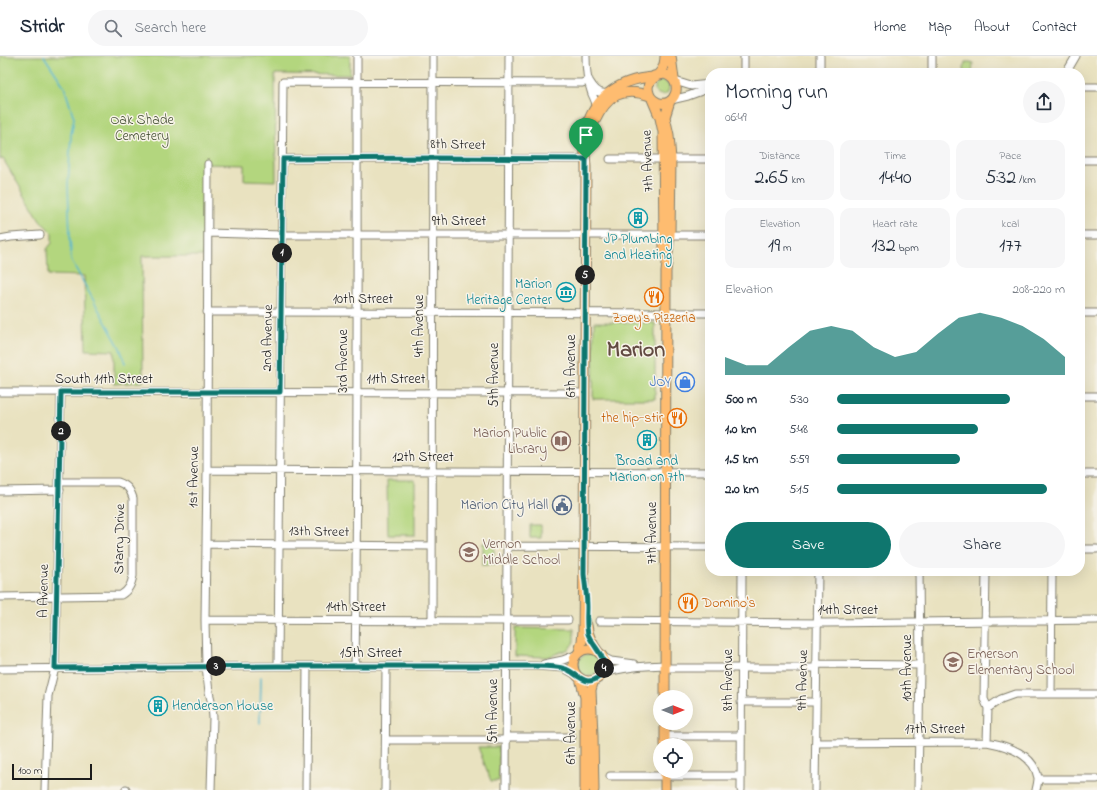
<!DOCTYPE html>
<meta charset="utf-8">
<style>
body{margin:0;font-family:"Indie Flower",sans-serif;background:#f6f6f7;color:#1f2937;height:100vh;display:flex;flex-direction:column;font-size:15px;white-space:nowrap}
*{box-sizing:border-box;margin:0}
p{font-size:13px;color:#747a83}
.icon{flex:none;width:22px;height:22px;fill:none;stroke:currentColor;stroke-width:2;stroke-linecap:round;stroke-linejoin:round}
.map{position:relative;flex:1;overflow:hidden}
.panel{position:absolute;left:705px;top:12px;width:380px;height:508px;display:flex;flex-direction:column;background:#fff;border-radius:16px;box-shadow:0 4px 16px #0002}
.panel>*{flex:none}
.needle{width:26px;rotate:90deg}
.controls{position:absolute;left:653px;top:634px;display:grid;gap:8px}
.controls a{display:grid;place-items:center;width:40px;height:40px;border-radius:50%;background:#fff;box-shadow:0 4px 16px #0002;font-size:20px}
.scale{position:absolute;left:12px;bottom:10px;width:80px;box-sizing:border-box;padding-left:4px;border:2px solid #1c1c1c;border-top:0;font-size:11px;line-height:14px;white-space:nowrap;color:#1c1c1c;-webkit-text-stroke:3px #f7f3e8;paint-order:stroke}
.pin{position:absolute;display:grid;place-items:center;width:34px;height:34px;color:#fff;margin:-41px -17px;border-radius:50% 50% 50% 0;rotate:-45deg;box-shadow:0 0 4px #0007}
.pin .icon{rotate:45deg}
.km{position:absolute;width:20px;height:20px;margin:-10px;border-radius:50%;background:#222;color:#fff;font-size:11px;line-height:20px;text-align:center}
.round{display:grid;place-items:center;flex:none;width:42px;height:42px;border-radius:21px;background:#f6f6f7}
.overview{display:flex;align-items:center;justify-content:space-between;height:68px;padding:0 20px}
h1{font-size:22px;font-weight:600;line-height:30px}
.stats{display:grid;grid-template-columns:repeat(3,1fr);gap:6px;height:68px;padding:4px 20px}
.stats div{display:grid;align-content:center;border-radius:10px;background:#f6f6f7;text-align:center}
.stats b{font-size:20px;font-weight:600}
.stats small{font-size:11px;font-weight:400}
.stats p{font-size:11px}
.chart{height:112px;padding:8px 20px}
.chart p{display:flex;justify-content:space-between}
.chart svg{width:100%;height:72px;margin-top:4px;fill:#0f766e;opacity:.7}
.button{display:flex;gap:8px;margin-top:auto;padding:8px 20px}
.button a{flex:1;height:46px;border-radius:24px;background:#0f766e;color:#fff;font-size:16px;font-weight:600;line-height:46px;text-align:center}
.button a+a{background:#f6f6f7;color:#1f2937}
ul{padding:0 20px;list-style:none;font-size:13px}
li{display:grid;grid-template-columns:64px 48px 1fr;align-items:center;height:30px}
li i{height:10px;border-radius:5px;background:#0f766e}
header{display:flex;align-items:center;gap:24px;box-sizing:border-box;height:56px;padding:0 20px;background:#fff;border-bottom:1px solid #e0e1e3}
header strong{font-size:19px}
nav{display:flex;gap:22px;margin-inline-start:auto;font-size:14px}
.search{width:280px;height:36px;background:#f6f6f7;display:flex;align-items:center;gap:10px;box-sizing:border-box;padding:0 14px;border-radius:22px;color:#747a83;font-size:15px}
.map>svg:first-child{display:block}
</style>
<header>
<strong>Stridr</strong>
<div class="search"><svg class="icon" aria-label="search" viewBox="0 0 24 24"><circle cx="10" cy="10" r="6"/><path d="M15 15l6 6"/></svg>Search here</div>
<nav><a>Home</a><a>Map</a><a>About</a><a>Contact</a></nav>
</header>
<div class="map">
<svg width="1097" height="734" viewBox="0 0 1097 734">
<rect width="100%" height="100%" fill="#f7f3e8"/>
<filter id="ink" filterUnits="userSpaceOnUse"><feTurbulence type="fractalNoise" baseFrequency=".025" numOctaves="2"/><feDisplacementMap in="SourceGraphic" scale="8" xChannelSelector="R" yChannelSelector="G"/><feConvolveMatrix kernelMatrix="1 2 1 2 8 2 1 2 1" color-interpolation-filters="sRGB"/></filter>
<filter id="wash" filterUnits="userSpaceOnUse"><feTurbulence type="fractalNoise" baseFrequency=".012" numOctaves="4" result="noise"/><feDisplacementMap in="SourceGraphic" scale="16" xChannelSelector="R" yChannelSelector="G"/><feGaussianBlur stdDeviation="0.9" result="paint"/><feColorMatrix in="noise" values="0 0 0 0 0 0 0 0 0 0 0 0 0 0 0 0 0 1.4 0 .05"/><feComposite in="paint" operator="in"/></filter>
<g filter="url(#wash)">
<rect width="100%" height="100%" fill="#e9e2c0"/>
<path fill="#b3d67e" stroke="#68794d" d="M0,0H350V19L275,18L276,125L244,124V109L204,108V200H142L143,326L114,328V295L86,294L84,220L48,219L47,193L52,187V177L40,164L3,103H0Z
M965,6H971L973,7L972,17H965L964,14Z
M655 32a7 7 0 1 1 14 0a7 7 0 1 1-14 0Z
M594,266L655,267V343H593Z
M387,424H415V479H388Z
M530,469H541V482H530Z
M482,487H494V509H482Z
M515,572L574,573V586L569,593L548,601L515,600Z
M578 609a11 11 0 1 1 22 0a11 11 0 1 1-22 0Z
M478,691H499V725H491Z"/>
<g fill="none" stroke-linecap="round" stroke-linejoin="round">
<path stroke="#52b6d0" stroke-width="1.5" d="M44,0L64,30L74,62L71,79L68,129L71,204L120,292L125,307
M260,667L261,621"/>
</g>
</g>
<g filter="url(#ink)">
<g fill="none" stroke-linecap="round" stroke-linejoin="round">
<g stroke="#827f6e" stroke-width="9">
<path id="minor" d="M586,0C586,11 587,24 591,35C592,40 596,44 596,50
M744,17V0
M820,17V0
M932,17V0
M1066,17L1076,0
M675,25L691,30L710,28
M590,26C594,33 599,39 607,37
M1080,31H1097
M671,44L688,40L710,32
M283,103H586
M610,103H710
M1080,104H1097
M208,108L207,414L205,564L206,610L209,636L212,648L213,662L211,734
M208,177L282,179H710
M1080,179H1097
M0,183L11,181L40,179
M207,256L710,257
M1080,257H1097
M0,336L585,337
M1080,340H1097
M207,414L710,416
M1080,418H1097
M0,435L60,434
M206,488L432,490
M507,490L710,491
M1080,493H1097
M986,515L984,643L988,652L987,686
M0,541L121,539C129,534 131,529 133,520V442C130,433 127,429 118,426H60
M205,564L506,565
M507,564H568
M432,565L433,0
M599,565L825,567L1097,564
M603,601L611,605L634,608
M544,608L563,604L578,598
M816,608L920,609
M278,610L283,26L582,27L589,24
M355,610C358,407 357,203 357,0
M665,612H816
M0,613L278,610H536L564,612L578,620
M601,618C622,611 643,610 665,609
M1051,638L1052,515
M741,646H816
M988,652L1001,643L1015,638H1097
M665,680H741
M506,681H572
M386,684H506
M816,687L987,686C1008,690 1034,698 1038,722C1038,725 1037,730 1036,734
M610,720H741
M1038,723H1097
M126,733V734
M45,734L48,640L55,612L61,336
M306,734L307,610
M385,734L386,610
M506,734L509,0
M741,734L742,515
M815,734L818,515
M918,734L920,609L919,515"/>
</g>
<g stroke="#827f6e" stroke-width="11">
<path id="major" d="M671,0L674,23
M654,20L664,18C686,24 675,54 657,46C653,44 650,41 649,37C645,25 655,23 661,15C664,10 665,5 665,0
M652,43L660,62L663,76L664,195
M595,65C607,40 622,30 650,40
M587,569C588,580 592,588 599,597
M573 609a16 16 0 1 1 32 0a16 16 0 1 1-32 0Z
M579,596L582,585L583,575L584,497L586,113C586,102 583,90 585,79C590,44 618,23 653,21
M580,622L585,641V734
M665,641L666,216L670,179L671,103L669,79L665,61L670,45
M665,689V667
M594,734L593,680L591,634L594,624
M665,734V715"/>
</g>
<use href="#minor" stroke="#fff" stroke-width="7"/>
<use href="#major" stroke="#febc70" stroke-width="9"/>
</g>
</g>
<g fill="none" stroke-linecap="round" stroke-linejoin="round" filter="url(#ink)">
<g stroke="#fff" stroke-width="8">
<path id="route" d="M433,102L586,103L584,518C585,529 587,540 587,551C587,559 586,570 588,578C592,589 605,600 604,610C604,619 596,625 588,625C580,624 574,616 566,613C557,610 546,610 536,610H278L55,612L61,336H280L283,103Z"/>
</g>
<use href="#route" stroke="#0f766e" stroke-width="5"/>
</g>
<defs>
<g id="building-ring" transform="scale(1)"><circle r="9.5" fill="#f7f3e8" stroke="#0f9aa8" stroke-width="1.5"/><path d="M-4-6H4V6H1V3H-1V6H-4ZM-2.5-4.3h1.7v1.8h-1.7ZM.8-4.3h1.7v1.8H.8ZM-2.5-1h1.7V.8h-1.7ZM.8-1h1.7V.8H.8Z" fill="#0f9aa8"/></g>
<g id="museum-ring" transform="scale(1)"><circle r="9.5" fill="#f7f3e8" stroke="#0f9aa8" stroke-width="1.5"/><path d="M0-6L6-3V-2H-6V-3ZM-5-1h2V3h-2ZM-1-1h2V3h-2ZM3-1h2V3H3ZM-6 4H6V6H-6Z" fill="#0f9aa8"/></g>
<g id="restaurant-ring" transform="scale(1)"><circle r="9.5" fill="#f7f3e8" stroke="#e8710a" stroke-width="1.5"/><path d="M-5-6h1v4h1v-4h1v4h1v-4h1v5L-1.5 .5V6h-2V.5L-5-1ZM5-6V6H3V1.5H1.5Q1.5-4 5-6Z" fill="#e8710a"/></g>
<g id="shop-ring" transform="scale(1)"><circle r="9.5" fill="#f7f3e8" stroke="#3f7fe0" stroke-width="1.5"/><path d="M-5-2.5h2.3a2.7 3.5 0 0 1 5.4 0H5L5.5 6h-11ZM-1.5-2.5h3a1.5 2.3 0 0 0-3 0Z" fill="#3f7fe0"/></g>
<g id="library-ring" transform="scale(1)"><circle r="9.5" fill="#f7f3e8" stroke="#8d6e63" stroke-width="1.5"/><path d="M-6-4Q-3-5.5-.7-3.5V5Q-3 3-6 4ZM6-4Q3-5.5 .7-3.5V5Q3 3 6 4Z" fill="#8d6e63"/></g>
<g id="civic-ring" transform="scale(1)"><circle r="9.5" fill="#f7f3e8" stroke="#5c6f8a" stroke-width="1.5"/><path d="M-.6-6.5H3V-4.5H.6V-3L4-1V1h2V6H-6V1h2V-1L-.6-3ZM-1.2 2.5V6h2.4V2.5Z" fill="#5c6f8a"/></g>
<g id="school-ring" transform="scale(1)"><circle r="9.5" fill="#f7f3e8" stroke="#8d6e63" stroke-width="1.5"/><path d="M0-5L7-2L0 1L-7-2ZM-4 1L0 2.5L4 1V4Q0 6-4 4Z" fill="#8d6e63"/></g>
</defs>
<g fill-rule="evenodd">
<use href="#building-ring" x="638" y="162"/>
<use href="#museum-ring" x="566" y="236"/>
<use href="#restaurant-ring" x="654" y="241"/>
<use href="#shop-ring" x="685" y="326"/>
<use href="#restaurant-ring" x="677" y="362"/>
<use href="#building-ring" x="647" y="384"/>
<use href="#library-ring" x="561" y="385"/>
<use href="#civic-ring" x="562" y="449"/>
<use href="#school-ring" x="469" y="496"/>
<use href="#restaurant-ring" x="688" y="547"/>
<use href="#school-ring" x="953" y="606"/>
<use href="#building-ring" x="158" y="650"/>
</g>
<g text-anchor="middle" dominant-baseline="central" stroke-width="3" stroke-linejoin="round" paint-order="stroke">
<g font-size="14" fill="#495439" stroke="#f7f3e8">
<text x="142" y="64">Oak Shade<tspan x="142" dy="16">Cemetery</tspan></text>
</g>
<g font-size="14" fill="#1c1c1c" stroke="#f7f3e8">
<text transform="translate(458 89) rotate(1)">8th Street</text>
<text transform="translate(648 105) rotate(-92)">7th Avenue</text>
<text x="459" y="165">9th Street</text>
<text x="363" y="243">10th Street</text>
<text transform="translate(419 270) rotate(-90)">4th Avenue</text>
<text transform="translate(268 282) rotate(-89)">2nd Avenue</text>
<text transform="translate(343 305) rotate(-90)">3rd Avenue</text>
<text transform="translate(571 310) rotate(-90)">6th Avenue</text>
<text transform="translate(494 319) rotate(-90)">5th Avenue</text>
<text x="104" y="323">South 11th Street</text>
<text x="396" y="323">11th Street</text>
<text x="423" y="401">12th Street</text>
<text transform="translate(194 421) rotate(-89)">1st Avenue</text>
<text transform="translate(319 476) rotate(1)">13th Street</text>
<text transform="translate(652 477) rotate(-90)">7th Avenue</text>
<text transform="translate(120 483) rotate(-89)">Starry Drive</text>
<text transform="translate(44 535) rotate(-89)">A Avenue</text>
<text x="356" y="551">14th Street</text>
<text x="848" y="554">14th Street</text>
<text x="371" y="597">15th Street</text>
<text transform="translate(907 612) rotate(-90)">10th Avenue</text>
<text transform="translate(728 624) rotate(-90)">8th Avenue</text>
<text transform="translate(803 624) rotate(-89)">9th Avenue</text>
<text transform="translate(493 655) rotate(-90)">5th Avenue</text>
<text x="935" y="673">17th Street</text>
<text transform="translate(571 677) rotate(-90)">6th Avenue</text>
</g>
<g font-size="14" fill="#0d838f" stroke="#f7f3e8">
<text x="638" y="183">JP Plumbing<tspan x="638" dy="16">and Heating</tspan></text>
<text x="552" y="228" text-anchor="end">Marion<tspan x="552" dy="16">Heritage Center</tspan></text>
<text x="647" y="405">Broad and<tspan x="647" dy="16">Marion on 7th</tspan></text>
<text x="172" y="650" text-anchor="start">Henderson House</text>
</g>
<g font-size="14" fill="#c56008" stroke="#f7f3e8">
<text x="654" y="262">Zoey's Pizzeria</text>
<text x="663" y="362" text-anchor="end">the hip-stir</text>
<text x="702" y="547" text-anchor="start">Domino's</text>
</g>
<g font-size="14" fill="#366cbe" stroke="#f7f3e8" text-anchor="end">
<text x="671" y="326">JOY</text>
</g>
<g font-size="14" fill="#785e54" stroke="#f7f3e8" text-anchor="start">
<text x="547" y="377" text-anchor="end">Marion Public<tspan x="547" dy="16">Library</tspan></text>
<text x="483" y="488">Vernon<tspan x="483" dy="16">Middle School</tspan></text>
<text x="967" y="598">Emerson<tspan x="967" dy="16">Elementary School</tspan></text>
</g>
<g font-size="14" fill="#4e5e75" stroke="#f7f3e8" text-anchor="end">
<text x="548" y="449">Marion City Hall</text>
</g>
<g font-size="22" font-weight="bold" fill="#624b42" stroke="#f7f3e8">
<text x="636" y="295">Marion</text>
</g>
</g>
</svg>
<div class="controls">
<a><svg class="needle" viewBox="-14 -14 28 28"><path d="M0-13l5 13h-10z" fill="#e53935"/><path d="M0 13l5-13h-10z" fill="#747a83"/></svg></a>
<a><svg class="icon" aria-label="locate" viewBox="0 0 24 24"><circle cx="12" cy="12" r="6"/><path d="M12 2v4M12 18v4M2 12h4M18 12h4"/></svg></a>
</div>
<div class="scale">100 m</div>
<div class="pin" style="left:586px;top:103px;background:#1e9e55"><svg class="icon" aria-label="arrive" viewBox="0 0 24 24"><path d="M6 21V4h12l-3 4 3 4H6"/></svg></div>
<b class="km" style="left:282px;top:197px">1</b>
<b class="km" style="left:61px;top:375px">2</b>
<b class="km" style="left:216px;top:610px">3</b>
<b class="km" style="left:604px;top:612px">4</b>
<b class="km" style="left:585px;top:219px">5</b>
<section class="panel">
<div class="overview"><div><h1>Morning run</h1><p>06:49</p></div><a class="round"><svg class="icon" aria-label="share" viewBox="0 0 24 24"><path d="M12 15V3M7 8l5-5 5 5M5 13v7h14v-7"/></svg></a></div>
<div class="stats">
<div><p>Distance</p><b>2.65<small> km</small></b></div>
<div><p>Time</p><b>14:40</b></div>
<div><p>Pace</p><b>5:32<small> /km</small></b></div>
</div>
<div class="stats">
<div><p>Elevation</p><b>19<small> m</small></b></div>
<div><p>Heart rate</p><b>132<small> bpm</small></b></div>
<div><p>kcal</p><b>177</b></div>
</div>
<div class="chart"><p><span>Elevation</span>208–220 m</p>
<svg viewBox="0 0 160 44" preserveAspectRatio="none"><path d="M0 44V33L10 38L20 38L30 27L40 17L50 14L60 17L70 27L80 33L90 30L100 19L110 9L120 6L130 9L140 14L150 22L160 33V44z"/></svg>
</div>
<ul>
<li><b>500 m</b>5:30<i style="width:76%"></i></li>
<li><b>1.0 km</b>5:48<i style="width:62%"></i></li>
<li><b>1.5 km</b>5:59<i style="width:54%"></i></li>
<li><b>2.0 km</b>5:15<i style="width:92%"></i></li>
</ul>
<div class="button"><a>Save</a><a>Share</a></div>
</section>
</div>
